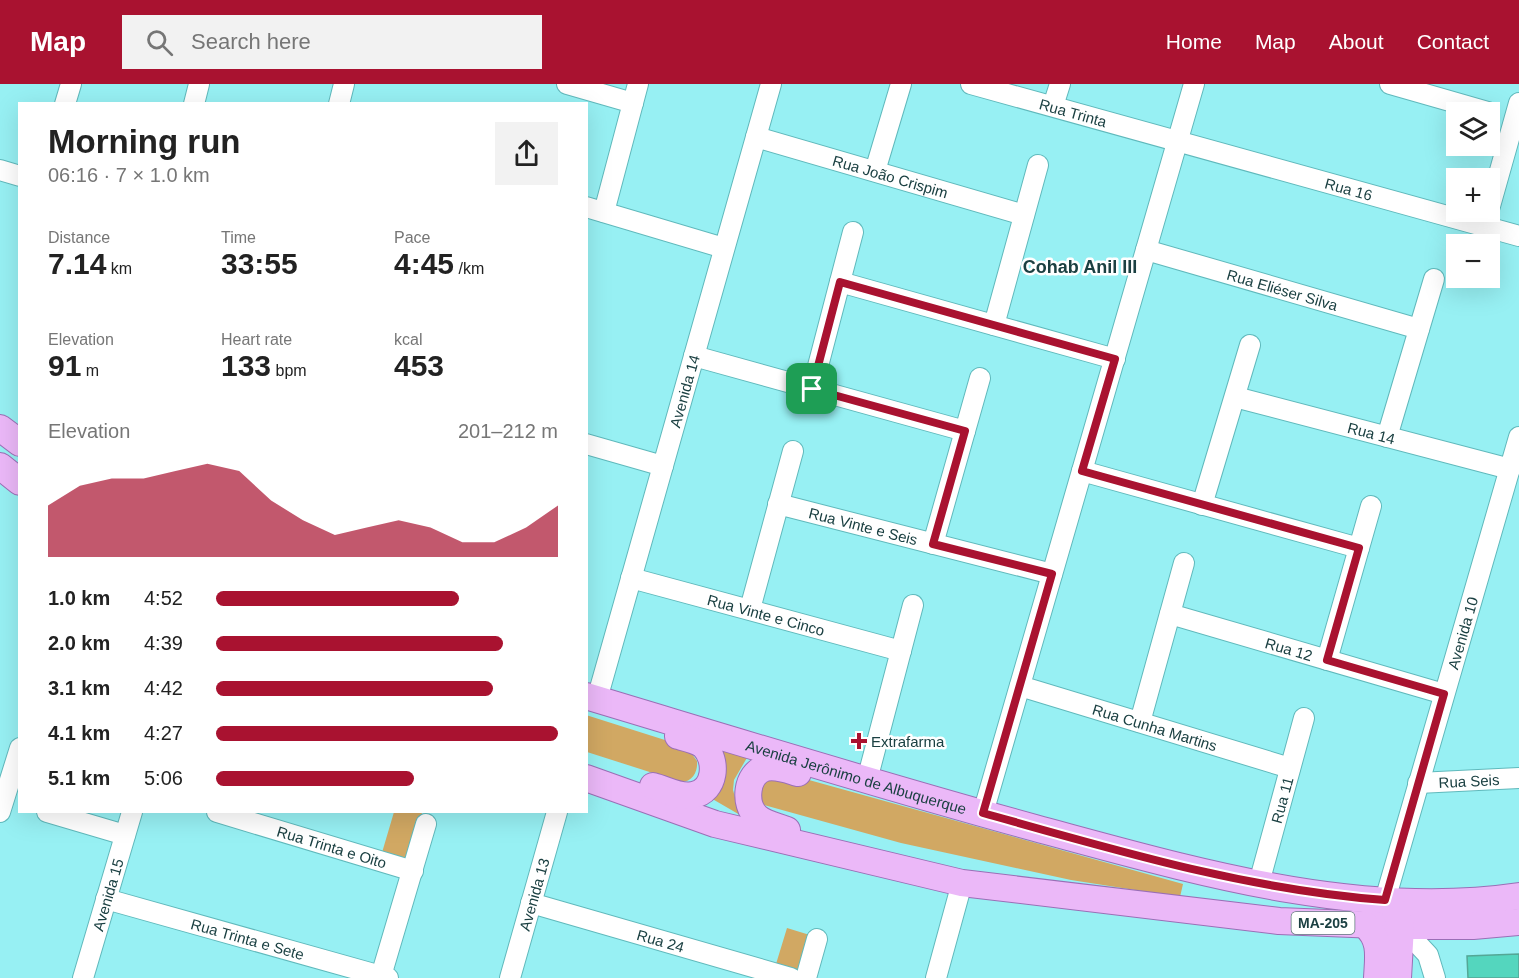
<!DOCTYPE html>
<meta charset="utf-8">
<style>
body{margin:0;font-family:Arial,sans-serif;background:#f2f2f2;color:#222;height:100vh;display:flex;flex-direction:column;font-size:22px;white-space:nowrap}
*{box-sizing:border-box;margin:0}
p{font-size:20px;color:#767676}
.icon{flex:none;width:33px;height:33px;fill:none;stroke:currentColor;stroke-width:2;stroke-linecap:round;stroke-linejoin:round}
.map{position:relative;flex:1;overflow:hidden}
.drawer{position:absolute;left:18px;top:18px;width:570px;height:711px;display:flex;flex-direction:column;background:#fff;border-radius:0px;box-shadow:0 6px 24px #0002}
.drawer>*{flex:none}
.controls{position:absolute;left:1446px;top:18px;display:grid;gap:12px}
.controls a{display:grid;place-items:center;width:54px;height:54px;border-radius:0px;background:#fff;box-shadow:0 6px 24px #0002;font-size:30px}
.pin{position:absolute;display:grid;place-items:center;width:51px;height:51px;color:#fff;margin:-26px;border-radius:12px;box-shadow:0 3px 9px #0006}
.round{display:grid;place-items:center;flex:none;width:63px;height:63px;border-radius:0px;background:#f2f2f2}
.overview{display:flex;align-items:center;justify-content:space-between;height:102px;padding:0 30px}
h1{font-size:33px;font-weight:700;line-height:45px}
.stats{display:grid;grid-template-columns:repeat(3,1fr);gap:9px;height:102px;padding:6px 30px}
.stats div{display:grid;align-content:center}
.stats b{font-size:30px;font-weight:700}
.stats small{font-size:16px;font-weight:400}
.stats p{font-size:16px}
.chart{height:168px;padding:12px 30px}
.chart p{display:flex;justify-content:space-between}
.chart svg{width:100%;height:108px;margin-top:6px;fill:#a91230;opacity:.7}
ul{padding:0 30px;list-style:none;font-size:20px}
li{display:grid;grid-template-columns:96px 72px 1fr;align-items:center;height:45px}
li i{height:15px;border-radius:8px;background:#a91230}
header{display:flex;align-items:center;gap:36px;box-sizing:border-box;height:84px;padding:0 30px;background:#a91230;color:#fff}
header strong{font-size:28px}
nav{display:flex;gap:33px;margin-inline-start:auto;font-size:21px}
.search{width:420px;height:54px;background:#f2f2f2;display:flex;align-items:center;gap:15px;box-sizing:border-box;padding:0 21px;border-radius:0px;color:#767676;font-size:22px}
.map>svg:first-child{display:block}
</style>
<header>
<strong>Map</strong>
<div class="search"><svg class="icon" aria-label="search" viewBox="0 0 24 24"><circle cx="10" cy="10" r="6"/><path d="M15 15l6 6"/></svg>Search here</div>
<nav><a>Home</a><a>Map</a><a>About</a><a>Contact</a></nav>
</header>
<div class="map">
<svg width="1519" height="894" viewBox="0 0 1519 894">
<rect width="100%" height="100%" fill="#97f0f3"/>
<path fill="#d1a863" d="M586,631L687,663L697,677C698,687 693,698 681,698L587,668Z
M717,661L748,672L734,696L733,706L740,731L709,713Z
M773,686L1183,800L1180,813L1071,796L901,759L764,721L759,717L757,699Z
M394,728L422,729L407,779L381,772Z
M787,844L813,852L802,888L776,880Z"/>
<path fill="#54d6be" stroke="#54a796" stroke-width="1.5" d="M1519,870V894H1468L1467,872Z"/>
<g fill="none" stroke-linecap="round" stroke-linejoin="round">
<g stroke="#60b9bc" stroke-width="22">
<g id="minor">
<path d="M567,0L633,19"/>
<path id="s1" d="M971,0L1519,152"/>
<path d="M1390,0L1488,28"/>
<path d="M65,20L71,0"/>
<path d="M194,20L199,0"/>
<path d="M339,20L344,0"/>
<path d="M1053,22L1060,0"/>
<path id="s2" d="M756,53L1024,131"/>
<path d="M0,86L20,92"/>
<path d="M875,87L901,0"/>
<path d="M1490,122L1519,19"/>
<path d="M586,123L724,164"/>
<path d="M604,128L638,0"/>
<path id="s3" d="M1146,166L1419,245"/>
<path d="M840,198L1115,275"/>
<path d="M994,241L1038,81"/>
<path d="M694,272L965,347"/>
<path d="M812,305L853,148"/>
<path id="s4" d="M1235,313L1510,385"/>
<path d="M1387,353L1434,195"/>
<path d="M586,360L663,382"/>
<path d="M1082,387L1359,464"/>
<path id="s5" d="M778,420L1052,490"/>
<path d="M1202,421L1250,261"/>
<path d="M933,460L980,294"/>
<path id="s6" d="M631,494L901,567"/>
<path d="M750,525L793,367"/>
<path id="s7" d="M1170,530L1444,610"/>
<path d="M1327,576L1371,422"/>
<path id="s8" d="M1020,602L1290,684"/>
<path id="s9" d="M597,615L771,0"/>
<path d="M1140,638L1184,479"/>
<path d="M867,696L913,521"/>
<path id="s10" d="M1418,699L1519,694"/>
<path d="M0,728L20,664"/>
<path d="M47,728L125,751"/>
<path id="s11" d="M217,728L413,787"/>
<path d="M983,729L1194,0"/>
<path id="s12" d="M1259,799L1304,634"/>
<path id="s13" d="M106,815L388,894"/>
<path id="s14" d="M1385,816L1519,353"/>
<path id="s15" d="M531,819L791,894"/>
<path d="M1401,842L1428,871L1435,894"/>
<path d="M381,892L426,740"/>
<path id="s16" d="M83,894L132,728"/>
<path id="s17" d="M510,894L557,728"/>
<path d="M806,894L817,855"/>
<path d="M936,894L962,799"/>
</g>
</g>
<g stroke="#9a6fb6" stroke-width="28">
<g id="major">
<path d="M0,344L20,359"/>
<path d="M0,382L20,398"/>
<path id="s18" d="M586,612C736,657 885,703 1035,744C1191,786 1356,836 1519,812"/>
<path d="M586,694L715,740L962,799L1279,837L1401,842H1473L1519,838"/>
<path d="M653,702C665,705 680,714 693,711C716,707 718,676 704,662C697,656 686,654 678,652"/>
<path d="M787,746C777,742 765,740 757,733C743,720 746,690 765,684C776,681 788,686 798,689"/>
<path d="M1395,827L1401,842L1398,894"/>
<path d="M1365,841C1382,856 1378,873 1377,894"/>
</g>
</g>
<use href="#minor" stroke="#fff" stroke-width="20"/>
<use href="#major" stroke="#ebb8f8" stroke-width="26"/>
</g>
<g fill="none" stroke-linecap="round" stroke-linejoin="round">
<g stroke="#fff" stroke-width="12">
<path id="route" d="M840,198L1115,275L1082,387L1359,464L1327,576L1444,610L1385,816C1248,806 1115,766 983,729L1052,490L933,460L965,347L812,305Z"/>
</g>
<use href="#route" stroke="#a91230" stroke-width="8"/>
</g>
<path fill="#a91230" stroke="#fff" stroke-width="2" d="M856 648h6v6h6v6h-6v6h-6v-6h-6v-6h6z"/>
<g text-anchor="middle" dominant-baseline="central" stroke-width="5" stroke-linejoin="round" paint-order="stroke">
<rect fill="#fff" stroke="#5f797b" stroke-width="1.5" x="1291.5" y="828" width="63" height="22" rx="4.5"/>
<g font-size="14" font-weight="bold" fill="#1b4042">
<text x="1323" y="839">MA-205</text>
</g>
<g font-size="15" fill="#1b4042" stroke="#fff">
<text stroke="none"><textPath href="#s1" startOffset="106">Rua Trinta</textPath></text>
<text stroke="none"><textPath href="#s2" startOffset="140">Rua João Crispim</textPath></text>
<text stroke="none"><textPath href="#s1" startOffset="392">Rua 16</textPath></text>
<text stroke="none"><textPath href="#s3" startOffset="142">Rua Eliéser Silva</textPath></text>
<text stroke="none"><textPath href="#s9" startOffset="320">Avenida 14</textPath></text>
<text stroke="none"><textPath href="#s4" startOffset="141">Rua 14</textPath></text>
<text stroke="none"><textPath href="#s5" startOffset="88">Rua Vinte e Seis</textPath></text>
<text stroke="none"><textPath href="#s6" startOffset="140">Rua Vinte e Cinco</textPath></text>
<text stroke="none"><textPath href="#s14" startOffset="278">Avenida 10</textPath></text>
<text stroke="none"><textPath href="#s7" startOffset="124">Rua 12</textPath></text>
<text stroke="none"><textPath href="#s8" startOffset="141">Rua Cunha Martins</textPath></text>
<text stroke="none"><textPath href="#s18" startOffset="282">Avenida Jerônimo de Albuquerque</textPath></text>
<text stroke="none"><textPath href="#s10" startOffset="51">Rua Seis</textPath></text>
<text stroke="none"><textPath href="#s12" startOffset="86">Rua 11</textPath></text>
<text stroke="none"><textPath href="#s11" startOffset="120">Rua Trinta e Oito</textPath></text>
<text stroke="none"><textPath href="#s16" startOffset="87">Avenida 15</textPath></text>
<text stroke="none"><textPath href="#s17" startOffset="87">Avenida 13</textPath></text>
<text stroke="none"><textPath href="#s13" startOffset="147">Rua Trinta e Sete</textPath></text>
<text stroke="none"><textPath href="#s15" startOffset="135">Rua 24</textPath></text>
</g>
<g font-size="15" fill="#1b4042" stroke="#fff" text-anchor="start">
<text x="871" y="657">Extrafarma</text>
</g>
<g font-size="18" font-weight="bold" fill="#1b4042" stroke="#fff">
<text x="1080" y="183">Cohab Anil III</text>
</g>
</g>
</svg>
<div class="controls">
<a><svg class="icon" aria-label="layers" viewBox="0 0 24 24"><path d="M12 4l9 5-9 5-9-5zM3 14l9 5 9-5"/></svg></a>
<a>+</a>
<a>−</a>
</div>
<div class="pin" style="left:812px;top:305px;background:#1e9e55"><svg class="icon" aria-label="arrive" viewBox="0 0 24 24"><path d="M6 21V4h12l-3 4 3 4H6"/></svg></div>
<section class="drawer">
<div class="overview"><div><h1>Morning run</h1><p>06:16 · 7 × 1.0 km</p></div><a class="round"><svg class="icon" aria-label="share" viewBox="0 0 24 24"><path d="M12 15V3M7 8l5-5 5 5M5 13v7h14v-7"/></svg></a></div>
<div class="stats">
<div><p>Distance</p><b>7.14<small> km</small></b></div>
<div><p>Time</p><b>33:55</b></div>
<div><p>Pace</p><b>4:45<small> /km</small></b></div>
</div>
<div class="stats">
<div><p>Elevation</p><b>91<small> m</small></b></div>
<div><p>Heart rate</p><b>133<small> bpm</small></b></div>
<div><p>kcal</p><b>453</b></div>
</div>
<div class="chart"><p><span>Elevation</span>201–212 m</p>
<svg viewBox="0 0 160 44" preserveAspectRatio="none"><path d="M0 44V23L10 15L20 12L30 12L40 9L50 6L60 9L70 21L80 29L90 35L100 32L110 29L120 32L130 38L140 38L150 32L160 23V44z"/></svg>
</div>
<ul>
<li><b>1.0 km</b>4:52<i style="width:71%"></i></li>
<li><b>2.0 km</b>4:39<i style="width:84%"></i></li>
<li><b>3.1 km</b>4:42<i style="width:81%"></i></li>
<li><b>4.1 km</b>4:27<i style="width:100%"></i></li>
<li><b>5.1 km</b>5:06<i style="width:58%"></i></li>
</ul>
</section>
</div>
